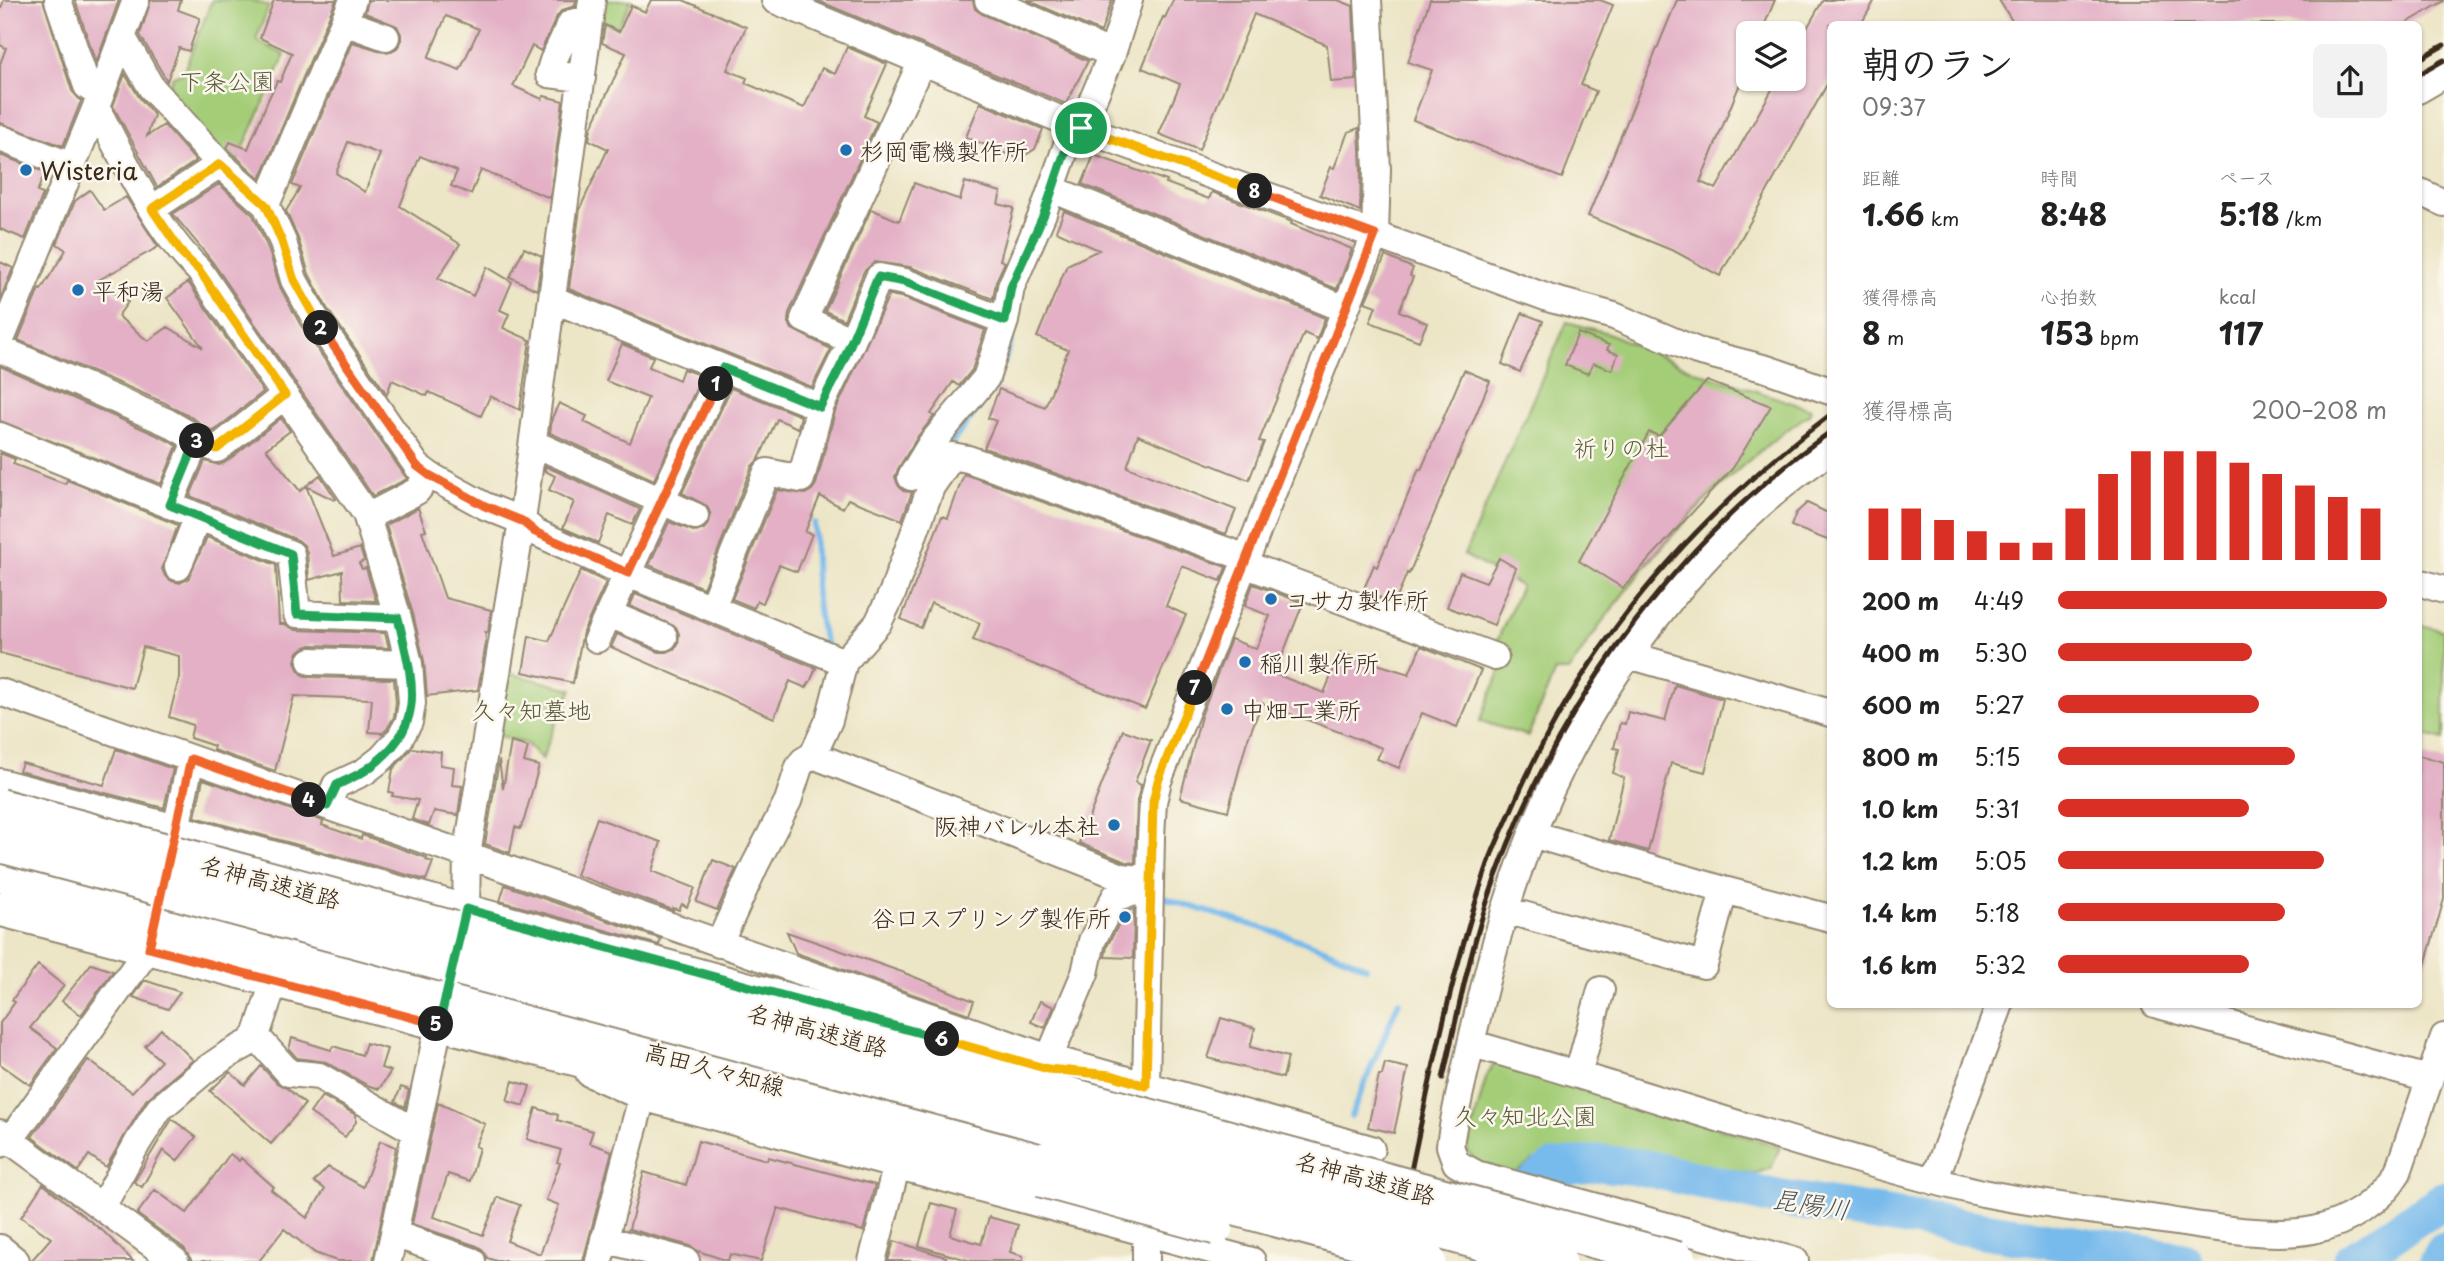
<!DOCTYPE html>
<html lang="ja">
<meta charset="utf-8">
<style>
body{margin:0;font-family:"Playpen Sans","Klee One",sans-serif;background:#f2f2f2;color:#222;height:100vh;display:flex;flex-direction:column;font-size:26px;white-space:nowrap}
*{box-sizing:border-box;margin:0}
p{font-size:23px;color:#767676}
.icon{flex:none;width:38px;height:38px;fill:none;stroke:currentColor;stroke-width:2;stroke-linecap:round;stroke-linejoin:round}
.map{position:relative;flex:1;overflow:hidden}
.sheet{position:absolute;left:1827px;top:21px;width:595px;height:987px;display:flex;flex-direction:column;background:#fff;border-radius:10px;box-shadow:0 2px 5px #0004}
.sheet>*{flex:none}
.fabs{position:absolute;left:1736px;top:21px;display:grid;gap:14px}
.fabs a{display:grid;place-items:center;width:70px;height:70px;border-radius:10px;background:#fff;box-shadow:0 2px 5px #0004;font-size:35px}
.pin{position:absolute;display:grid;place-items:center;width:60px;height:60px;color:#fff;margin:-30px;border:4px solid #fff;border-radius:50%;box-shadow:0 2px 7px #0007}
.km{position:absolute;width:35px;height:35px;margin:-18px;border-radius:50%;background:#222;color:#fff;font-size:19px;line-height:35px;text-align:center}
.round{display:grid;place-items:center;flex:none;width:74px;height:74px;border-radius:10px;background:#f2f2f2}
.summary{display:flex;align-items:center;justify-content:space-between;height:119px;padding:0 35px}
h1{font-size:38px;font-weight:700;line-height:52px}
.stats{display:grid;grid-template-columns:repeat(3,1fr);gap:10px;height:119px;padding:7px 35px}
.stats div{display:grid;align-content:center}
.stats b{font-size:30px;font-weight:700}
.stats small{font-size:19px;font-weight:400}
.stats p{font-size:19px}
.chart{height:196px;padding:14px 35px}
.chart p{display:flex;justify-content:space-between}
.chart svg{width:100%;height:126px;margin-top:7px;stroke:#d93025;stroke-width:6}
ul{padding:0 35px;list-style:none;font-size:23px}
li{display:grid;grid-template-columns:112px 84px 1fr;align-items:center;height:52px}
li i{height:18px;border-radius:9px;background:#d93025}
.map>svg:first-child{display:block}
</style>
<div class="map">
<svg width="2444" height="1261" viewBox="0 0 2444 1261">
<rect width="100%" height="100%" fill="#fbf7ec"/>
<filter id="ink" filterUnits="userSpaceOnUse"><feTurbulence type="fractalNoise" baseFrequency=".0143" numOctaves="2"/><feDisplacementMap in="SourceGraphic" scale="14" xChannelSelector="R" yChannelSelector="G"/><feConvolveMatrix kernelMatrix="1 2 1 2 8 2 1 2 1" color-interpolation-filters="sRGB"/></filter>
<filter id="wash" filterUnits="userSpaceOnUse"><feTurbulence type="fractalNoise" baseFrequency=".00686" numOctaves="4" result="noise"/><feDisplacementMap in="SourceGraphic" scale="28" xChannelSelector="R" yChannelSelector="G"/><feGaussianBlur stdDeviation="1.57" result="paint"/><feColorMatrix in="noise" values="0 0 0 0 0 0 0 0 0 0 0 0 0 0 0 0 0 1.4 0 .05"/><feComposite in="paint" operator="in"/></filter>
<g filter="url(#wash)">
<rect width="100%" height="100%" fill="#ece5c6"/>
<path fill="#a4cd78" stroke="#707c4b" stroke-width="2" d="M212,0H250L269,6L256,40L285,55L235,167L166,93L173,76L183,73Z
M601,0H631L618,28L599,20Z
M1567,322L1608,333L1692,370L1811,409L1809,414C1713,480 1632,573 1569,671H1555L1528,736L1480,721L1507,654L1494,648L1521,586L1464,555Z
M2418,624L2444,631V740L2419,733Z
M508,673L572,689L552,732L542,760L527,744L497,735Z
M1498,1059L1780,1147L1771,1168L1754,1174L1613,1149L1585,1147L1553,1153L1533,1161L1514,1174L1475,1161L1467,1150L1487,1074Z"/>
<g fill="none" stroke-linecap="round" stroke-linejoin="round">
<path stroke="#77baec" stroke-width="6" d="M1004,364L1011,341
M946,450L995,387
M814,523C816,561 813,612 827,647
M1159,896C1228,920 1300,935 1366,967
M1351,1116L1399,1001"/>
<path stroke="#77baec" stroke-width="37" d="M1509,1214L1521,1192L1554,1168L1600,1163L1646,1168L1777,1198L2184,1261
M2351,1261L2444,1200
M2438,1261L2444,1250"/>
</g>
<g id="blocks">
<path fill="#e3b0c6" fill-rule="evenodd" d="M4,0H43L72,91L81,101L63,146L0,123V64L6,48L0,45V11Z
M75,0H119L96,63Z
M151,0H181L178,10L200,18L189,51L179,48L167,81L140,35Z
M274,0H336L260,179L227,148L230,142L248,149L268,100L277,81L280,82L292,53L260,38Z
M368,0H576L575,6L562,10L557,16L541,51L532,46L513,86L542,99L544,96L563,101L550,198L481,170L471,194L451,186L457,171L420,156L400,206L460,244L438,278L473,296L487,267L512,282L500,310L509,314L503,328L530,340L520,410L490,396L481,416L429,392L427,396L392,380L387,394L327,308L309,274L298,238L286,211L300,188L292,185L352,42L388,53L397,48L401,42V34L397,26L365,13ZM446,16L479,29L460,70L428,58ZM348,142L380,154L365,192L336,173Z
M651,0H683L746,27L727,70L747,78L745,83L804,108L822,68L835,74L847,47L887,64L864,116L877,122L789,313L788,321L792,329L831,349L812,387L569,289L580,208L608,149L589,140L591,128L626,53L602,43L605,25L619,32L631,5L645,12Z
M816,0H973L975,9L982,14L1088,61L1066,104Z
M1027,0H1112L1101,32Z
M1173,0H1338L1353,6L1356,80L1331,82L1327,45L1254,14L1199,150L1159,134L1180,84L1142,68L1163,17L1165,18Z
M1430,0H1600L1613,5L1581,85L1596,91L1562,178L1413,120L1432,70L1408,62Z
M1677,0H1775L1761,33H1748V64L1700,182L1716,189L1778,79H1794V51L1823,0H1875L1861,24H1830V79L1720,276L1676,252L1588,216Z
M1999,0H2444V1L2405,24H2014Z
M125,74L139,97L154,115L147,136L164,125L196,161L157,187L113,106Z
M980,103L1043,129L1035,149L1019,159L966,137Z
M1359,128L1361,169L1360,211L1320,195L1331,167L1334,168L1348,132Z
M0,155L45,172L37,192L43,194L25,239L0,229Z
M1094,155L1167,181L1166,183L1209,199L1212,192L1292,222L1291,224L1352,249L1337,289L1082,184Z
M965,182L1001,192L998,204L1014,208L1000,260L1005,262L996,281L993,299L910,267L875,262L864,271L844,320L825,311L871,209L899,221L914,183L960,200Z
M219,184L253,215L268,248L280,287L300,324L407,479L373,496L212,261L173,214Z
M90,190L104,210L126,197L158,247L97,281L128,302L118,316L148,341L168,327L203,348L167,298L188,282L263,392L214,431L202,426L196,420L165,403L18,340L39,289L41,290L66,250L57,244L75,201Z
M1064,211L1325,318L1317,339L1304,333L1259,441L1264,442L1249,480L1138,435L1127,467L1236,510L1226,534L984,448L996,421L988,418L999,389L1045,407L1068,350L1037,337L1067,265L1099,250L1056,231Z
M524,248L542,256L537,290L510,277Z
M1385,256L1413,268L1410,276L1413,277L1399,311L1427,323L1419,341L1370,322L1376,306L1365,302Z
M0,262L13,268L0,300Z
M889,295L901,297L985,330L972,370L959,386L953,382L931,414L934,416L918,436L898,469L895,477L898,485L903,491L912,492L902,520L848,499L843,508L820,496L805,532L812,534L797,572L779,565L763,603L757,601L754,608L732,599L777,490L805,494L812,490L816,484L835,412Z
M1522,313L1543,321L1520,372L1502,364Z
M1578,333L1609,345L1607,350L1618,354L1612,370L1593,363L1588,374L1565,365Z
M622,344L653,357L649,367L679,380L683,369L702,376L654,480L550,433L552,418L559,403L587,416L584,422L630,443L648,398L606,381Z
M0,366L161,437L177,446L161,484L0,421Z
M1464,370L1490,381L1409,574L1407,573L1395,603L1363,591L1374,565L1377,567L1419,469L1421,470Z
M1707,381L1771,406L1733,468L1623,588L1579,561L1649,432L1659,436Z
M731,388L801,416L798,428L777,419L759,459L752,466L703,588L649,565L669,522L696,532L704,529L709,523L711,515L707,506L682,493Z
M281,418L290,431L266,449L300,491L306,486L334,556L360,548L364,561L359,563L362,569L366,568L376,601L343,600L342,571L309,580L307,552L304,545L298,540L190,496L205,461L219,465L226,462Z
M0,453L15,459L13,464L65,484L67,480L178,525L162,569L165,576L172,581L180,583L188,579L207,537L276,565L279,624H285L296,630L385,633L389,648L311,645L303,648L298,652L295,661L298,669L303,675L310,677L394,679L396,702L394,717L387,729L381,735L382,733L369,732L372,699L294,696L275,771L213,750L214,746L190,738L193,725L169,717L179,678V656L143,647L132,688L0,653Z
M545,466L640,509L632,525L609,515L598,543L563,528L574,502L549,490L555,476L545,471Z
M964,474L1226,567L1221,581L1182,566L1166,606L1186,615L1145,709L973,640L980,623L931,603L921,628L901,619L942,516L948,518Z
M320,475L336,499L334,500L306,486Z
M1807,503L1830,514V541L1791,526L1796,513Z
M418,508L426,530L422,531L445,598L491,610L488,633L485,632L486,643L478,690L427,696L424,661L413,614L386,525Z
M1499,558L1516,568L1494,625L1447,607L1460,572L1486,582Z
M581,570L606,582L583,632L573,683L523,672L529,636L549,641Z
M1253,584L1303,603L1275,674L1324,693L1341,652L1375,667L1377,664L1409,674L1421,646L1481,670L1457,727L1422,713L1399,768L1377,759L1382,748L1262,703L1246,744L1228,811L1180,798L1201,716L1231,639L1256,649L1270,616L1245,606Z
M635,594L816,668L811,680L806,688L790,681L774,718L611,647L617,634L659,652H667L674,649L678,644L679,634L676,627L630,606Z
M1675,685L1723,699L1705,772L1671,763L1648,851L1609,840L1624,778L1613,773L1619,749L1614,748L1620,723L1625,724L1628,712L1665,721Z
M1123,730L1151,740L1135,782L1141,785L1137,801L1135,863L1126,862L1079,843Z
M511,742L528,747L524,762L539,766L524,820L520,829L515,827L510,853L485,844L499,760L503,789Z
M412,748L441,752L440,765L454,767L452,785L462,786L458,815L434,811L429,825L412,819L418,800L392,796L393,793L389,792L393,769Z
M116,749L173,769L164,808L19,771L22,763L104,785Z
M2418,755L2444,762V899L2423,972H2418Z
M203,779L323,821L322,825L361,839L362,835L427,858L426,860L433,862L426,880L195,817Z
M597,818L661,842L652,871L695,888L687,907L682,904L679,910L673,908V910L576,875Z
M713,860L736,869L717,910L696,902Z
M505,885L562,905L661,939L659,945L500,901Z
M1134,909L1133,958L1105,957L1107,946L1126,911Z
M787,932L902,972L974,1001L969,1014L796,953Z
M91,964L113,971L81,1015L62,1001Z
M38,965L64,986L30,1028L57,1048L30,1085L0,1064V1023L15,1002L12,1000Z
M144,981H147L180,992L168,1009L133,997Z
M1040,1001L1054,1007L1045,1028L1031,1022Z
M1221,1018L1255,1028L1250,1047L1288,1057L1283,1078L1208,1058Z
M161,1029L193,1060L146,1100L106,1167L89,1155L78,1171L32,1137L88,1060L132,1092L161,1061L145,1046Z
M292,1038L331,1050L333,1046L362,1055L366,1043L387,1049L381,1068L391,1071L379,1089L367,1085L326,1062L297,1058L289,1049Z
M1385,1063L1408,1068L1394,1133L1368,1127L1379,1075H1382Z
M261,1066L277,1083L288,1089L305,1104L271,1144L210,1091L230,1072L245,1085Z
M513,1081L530,1086L524,1106L507,1101Z
M401,1087L409,1090L405,1107L395,1102Z
M322,1096L356,1115V1122L345,1137L310,1113Z
M438,1103L485,1124L475,1146L479,1148L470,1181L448,1174L434,1217L483,1235L498,1197L520,1205L507,1241L540,1254L559,1205L546,1200L560,1163L557,1162L561,1150L527,1139L536,1108L558,1115L557,1120L593,1131L589,1143L612,1151L583,1261H496L487,1258L483,1250L477,1246L412,1224Z
M172,1119L196,1137L177,1161L163,1150L142,1187L134,1182Z
M380,1141L396,1147L373,1261H337L315,1253L284,1229L259,1261H192L184,1248L137,1214L155,1190L187,1213L230,1154L239,1161L241,1158L274,1187L271,1190L307,1218L325,1189L314,1182L328,1167L363,1187Z
M698,1141L767,1160L768,1157L875,1185L863,1231L778,1208L761,1261L730,1254L728,1261L698,1251L690,1246L629,1229L644,1172L686,1185Z
M43,1184L104,1232L133,1261H31L51,1238L21,1217Z
M931,1203L957,1210L950,1235L981,1244L989,1217L1018,1225L1010,1252L1023,1256V1261H971L919,1246Z
M894,1241L946,1257V1261H888Z"/>
</g>
</g>
<g filter="url(#ink)">
<use href="#blocks" fill-opacity="0" stroke="#948872" stroke-width="2"/>
<g fill="none" stroke-linecap="round" stroke-linejoin="round">
<g stroke="#948872" stroke-width="30">
<path id="minor" d="M58,0L87,86L100,95
M775,0L1081,128L1551,299L1614,316L1697,351L1767,369L1830,391
M988,0L1112,54
M344,22L386,37
M123,38L151,87L220,164L266,205L283,242L294,280L314,316L417,466L429,475L485,506L522,521L535,532L628,574L844,662
M582,78L549,74L553,61L571,23L590,19
M2418,90L2444,75
M96,107C123,159 157,231 199,270L366,514L398,618L409,664L412,703L409,722L400,738L382,758L364,772L336,785L327,806
M1081,128L1112,54L1129,0
M0,138L72,166
M1052,189L1345,309
M2418,191L2444,203
M266,205L353,0
M152,209L220,164
M552,299L820,407L852,341L804,319L921,63
M852,341L879,277L905,282L1005,321
M0,342L96,107L136,0
M0,349L167,422L188,434L195,444L169,505
M0,436L291,554L297,614L398,618
M191,439L217,449L285,395
M533,443L695,516
M911,477L931,444L986,378L1005,321L1011,287L1043,213L1074,125
M367,517L417,491L429,475
M1244,564L1495,657
M178,567L198,516
M2418,582L2444,590
M712,607L767,472L801,479L820,407
M609,614L664,637
M597,639L723,368
M1629,655L1830,713
M311,661L409,664
M0,692L1049,1058L1371,1149
M813,755L829,720L844,662L878,623L892,594L931,487L952,456L968,459L1247,558
M0,782L177,828L967,1046
M1532,834L1724,890L1830,918
M173,843L191,759
M1505,910L1704,965L1724,890
M719,944L755,865L788,801L799,767L803,761L813,755L1122,877L1150,880
M457,948L466,909L467,855L522,521L592,0
M2155,1004L2429,1079
M256,1036L289,1073L319,1076L415,1131
M1472,1040L1480,1046C1592,1078 1702,1114 1814,1147C1870,1163 1926,1180 1983,1193C2038,1204 2094,1211 2150,1218C2198,1225 2267,1239 2313,1230C2348,1223 2380,1202 2398,1172L2444,1037
M1049,1058L1085,973L1092,941L1115,897L1132,893L1150,880
M589,1073L642,1097L1252,1261
M1578,1074L1601,990
M1146,1086L1151,837L1153,802L1158,781L1375,235L1377,169L1368,0
M0,1133L175,1261
M0,1144L10,1140L149,948L152,931
M1934,1181L2000,1004
M102,1207L138,1142L159,1109L204,1071L227,1055L249,1043L256,1036L274,982
M394,1234L472,1261
M604,1239L686,1261
M0,1248L16,1261
M388,1261L443,1006
M599,1261L642,1097
M872,1261L897,1164
M1146,1261V1232L1148,1215
M1795,1261L1476,1174L1456,1163L1450,1146C1454,1113 1463,1081 1470,1048C1487,973 1505,900 1534,829C1589,690 1704,533 1830,451"/>
</g>
<g stroke="#948872" stroke-width="37">
<path id="major" d="M0,875L1047,1158
M0,909C346,1001 694,1089 1041,1180"/>
</g>
<use href="#minor" stroke="#fff" stroke-width="26"/>
<use href="#major" stroke="#fff" stroke-width="33"/>
<path stroke="#3b2a1e" stroke-width="5" d="M2418,60L2444,45
M2418,75L2444,60
M1443,1078C1456,1021 1467,964 1485,908C1546,720 1669,546 1830,432
M1392,1261C1421,1128 1444,993 1488,864C1495,844 1505,825 1513,806C1582,646 1692,518 1830,415"/>
<g stroke="#948872" stroke-width="37" stroke-linecap="butt">
<path id="major-bridge" d="M1047,1158L1429,1261
M1041,1180L1216,1228"/>
</g>
<g stroke="#948872" stroke-width="42" stroke-linecap="butt">
<path id="highway-bridge" d="M0,808L1677,1261
M0,843L1557,1261"/>
</g>
<use href="#major-bridge" stroke="#fff" stroke-width="33"/>
<use href="#highway-bridge" stroke="#fff" stroke-width="38"/>
</g>
</g>
<g fill="none" stroke-linecap="round" stroke-linejoin="round" filter="url(#ink)">
<g stroke="#fff" stroke-width="14">
<path id="split-1" d="M716,384L723,368L820,407L843,362L878,277L905,282L1005,321L1011,287L1044,214L1074,125L1081,128"/>
</g>
<g stroke="#fff" stroke-width="14">
<path id="split-2" d="M321,328L417,466L429,475L485,506L522,521L535,532L628,573L716,384"/>
</g>
<g stroke="#fff" stroke-width="14">
<path id="split-3" d="M197,441L217,449L285,395L199,270L184,256L152,209L220,164L266,205L282,242L294,280L321,328"/>
</g>
<g stroke="#fff" stroke-width="14">
<path id="split-4" d="M197,441L191,439L195,444L170,505L291,554L297,614L398,618C413,682 429,727 366,770C357,776 346,780 337,785L327,806L309,800"/>
</g>
<g stroke="#fff" stroke-width="14">
<path id="split-5" d="M309,800L191,759L149,948L436,1024"/>
</g>
<g stroke="#fff" stroke-width="14">
<path id="split-6" d="M436,1024L439,1025L466,909L942,1039"/>
</g>
<g stroke="#fff" stroke-width="14">
<path id="split-7" d="M942,1039L1048,1069L1111,1075L1146,1086L1153,802L1158,781L1195,688"/>
</g>
<g stroke="#fff" stroke-width="14">
<path id="split-8" d="M1195,688L1375,235L1255,191"/>
</g>
<g stroke="#fff" stroke-width="14">
<path id="split-9" d="M1081,128L1255,191"/>
</g>
<use href="#split-1" stroke="#22a559" stroke-width="9"/>
<use href="#split-2" stroke="#f0652b" stroke-width="9"/>
<use href="#split-3" stroke="#f5b400" stroke-width="9"/>
<use href="#split-4" stroke="#22a559" stroke-width="9"/>
<use href="#split-5" stroke="#f0652b" stroke-width="9"/>
<use href="#split-6" stroke="#22a559" stroke-width="9"/>
<use href="#split-7" stroke="#f5b400" stroke-width="9"/>
<use href="#split-8" stroke="#f0652b" stroke-width="9"/>
<use href="#split-9" stroke="#f5b400" stroke-width="9"/>
</g>
<g fill="#1f6fb2" stroke="#fbf7ec" stroke-width="2.5">
<circle cx="846" cy="150" r="7"/>
<circle cx="26" cy="170" r="7"/>
<circle cx="78" cy="290" r="7"/>
<circle cx="1271" cy="599" r="7"/>
<circle cx="1245" cy="662" r="7"/>
<circle cx="1227" cy="709" r="7"/>
<circle cx="1114" cy="825" r="7"/>
<circle cx="1125" cy="917" r="7"/>
</g>
<g text-anchor="middle" dominant-baseline="central" stroke-width="5" stroke-linejoin="round" paint-order="stroke">
<g font-size="24" fill="#5a5b39" stroke="#fbf7ec">
<text x="227" y="80">下条公園</text>
<text x="1621" y="447">祈りの杜</text>
<text x="531" y="709">久々知墓地</text>
<text x="1525" y="1115">久々知北公園</text>
</g>
<g font-size="24" fill="#3b2a1e" stroke="#fbf7ec" text-anchor="start">
<text x="860" y="150">杉岡電機製作所</text>
<text x="40" y="170">Wisteria</text>
<text x="92" y="290">平和湯</text>
<text x="1285" y="599">コサカ製作所</text>
<text x="1259" y="662">稲川製作所</text>
<text x="1241" y="709">中畑工業所</text>
<text x="1100" y="825" text-anchor="end">阪神バレル本社</text>
<text x="1111" y="917" text-anchor="end">谷口スプリング製作所</text>
</g>
<g font-size="24" fill="#3b2a1e" stroke="#fbf7ec">
<text transform="translate(271 881) rotate(15)">名神高速道路</text>
<text transform="translate(818 1029) rotate(15)">名神高速道路</text>
<text transform="translate(715 1068) rotate(15)">高田久々知線</text>
<text transform="translate(1366 1177) rotate(15)">名神高速道路</text>
</g>
<g font-size="26" font-style="italic" fill="#4d555c" stroke="#fbf7ec">
<text transform="translate(1811 1203) rotate(9)">昆陽川</text>
</g>
</g>
</svg>
<div class="fabs">
<a><svg class="icon" aria-label="layers" viewBox="0 0 24 24"><path d="M12 4l9 5-9 5-9-5zM3 14l9 5 9-5"/></svg></a>
</div>
<div class="pin" style="left:1081px;top:128px;background:#1e9e55"><svg class="icon" aria-label="arrive" viewBox="0 0 24 24"><path d="M6 21V4h12l-3 4 3 4H6"/></svg></div>
<b class="km" style="left:716px;top:384px">1</b>
<b class="km" style="left:321px;top:328px">2</b>
<b class="km" style="left:197px;top:441px">3</b>
<b class="km" style="left:309px;top:800px">4</b>
<b class="km" style="left:436px;top:1024px">5</b>
<b class="km" style="left:942px;top:1039px">6</b>
<b class="km" style="left:1195px;top:688px">7</b>
<b class="km" style="left:1255px;top:191px">8</b>
<section class="sheet">
<div class="summary"><div><h1>朝のラン</h1><p>09:37</p></div><a class="round"><svg class="icon" aria-label="share" viewBox="0 0 24 24"><path d="M12 15V3M7 8l5-5 5 5M5 13v7h14v-7"/></svg></a></div>
<div class="stats">
<div><p>距離</p><b>1.66<small> km</small></b></div>
<div><p>時間</p><b>8:48</b></div>
<div><p>ペース</p><b>5:18<small> /km</small></b></div>
</div>
<div class="stats">
<div><p>獲得標高</p><b>8<small> m</small></b></div>
<div><p>心拍数</p><b>153<small> bpm</small></b></div>
<div><p>kcal</p><b>117</b></div>
</div>
<div class="chart"><p><span>獲得標高</span>200–208 m</p>
<svg viewBox="0 0 160 44" preserveAspectRatio="none"><path d="M5 44V26M15 44V26M25 44V30M35 44V34M45 44V38M55 44V38M65 44V26M75 44V14M85 44V6M95 44V6M105 44V6M115 44V10M125 44V14M135 44V18M145 44V22M155 44V26"/></svg>
</div>
<ul>
<li><b>200 m</b>4:49<i style="width:100%"></i></li>
<li><b>400 m</b>5:30<i style="width:59%"></i></li>
<li><b>600 m</b>5:27<i style="width:61%"></i></li>
<li><b>800 m</b>5:15<i style="width:72%"></i></li>
<li><b>1.0 km</b>5:31<i style="width:58%"></i></li>
<li><b>1.2 km</b>5:05<i style="width:81%"></i></li>
<li><b>1.4 km</b>5:18<i style="width:69%"></i></li>
<li><b>1.6 km</b>5:32<i style="width:58%"></i></li>
</ul>
</section>
</div>
